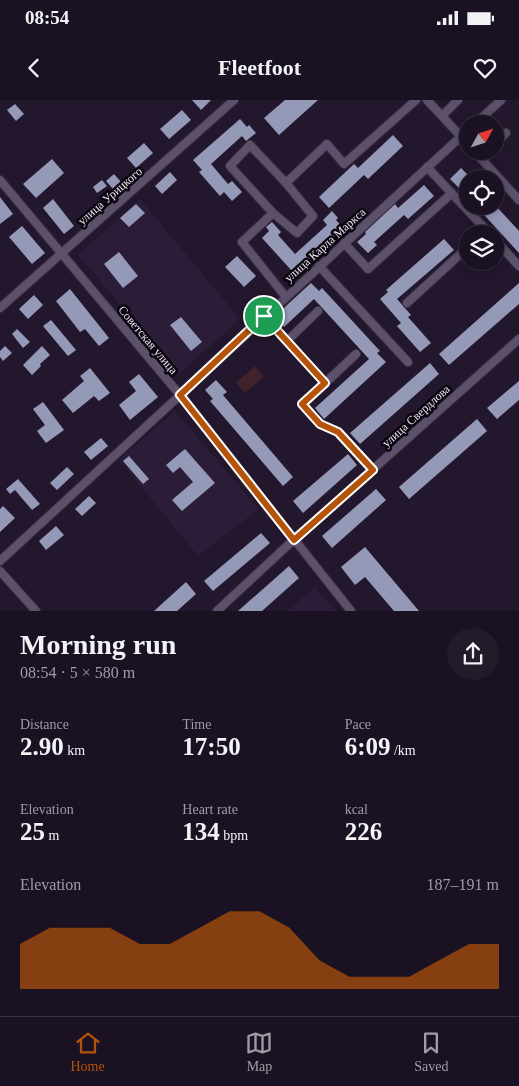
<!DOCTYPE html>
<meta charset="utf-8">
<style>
body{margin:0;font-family:Georgia,serif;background:#231a2a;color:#f1f3f6;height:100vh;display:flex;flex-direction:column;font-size:19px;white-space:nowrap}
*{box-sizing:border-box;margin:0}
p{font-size:16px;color:#9f9da5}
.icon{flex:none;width:28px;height:28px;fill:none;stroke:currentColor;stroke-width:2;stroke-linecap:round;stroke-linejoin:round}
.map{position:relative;height:511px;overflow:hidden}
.drawer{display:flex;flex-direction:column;background:#1a1122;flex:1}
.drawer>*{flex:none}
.needle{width:32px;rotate:50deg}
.controls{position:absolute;left:459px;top:15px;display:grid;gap:10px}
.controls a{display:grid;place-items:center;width:45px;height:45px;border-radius:50%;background:#1a1122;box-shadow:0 2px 12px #0003,0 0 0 1px #383140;font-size:25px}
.pin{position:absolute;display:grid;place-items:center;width:42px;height:42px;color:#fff;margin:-21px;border:2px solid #fff;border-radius:50%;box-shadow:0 1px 5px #0007}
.round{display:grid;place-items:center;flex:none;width:52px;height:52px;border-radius:26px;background:#231a2a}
.summary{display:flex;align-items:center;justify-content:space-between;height:85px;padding:0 20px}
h1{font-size:28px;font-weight:800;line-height:38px}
.metrics{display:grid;grid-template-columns:repeat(3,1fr);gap:8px;height:85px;padding:5px 20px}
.metrics div{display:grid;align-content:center}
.metrics b{font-size:25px;font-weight:800}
.metrics small{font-size:14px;font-weight:400}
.metrics p{font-size:14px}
.chart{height:140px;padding:10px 20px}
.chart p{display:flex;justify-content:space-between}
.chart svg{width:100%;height:90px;margin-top:5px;fill:#b45309;opacity:.7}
.status{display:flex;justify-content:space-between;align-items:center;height:35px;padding:0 25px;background:#1a1122;direction:ltr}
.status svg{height:14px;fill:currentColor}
header{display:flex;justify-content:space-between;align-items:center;height:65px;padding:0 20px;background:#1a1122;font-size:22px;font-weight:800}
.tab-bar{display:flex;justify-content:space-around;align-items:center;height:70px;border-top:1px solid #383140;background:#1a1122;font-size:14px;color:#9f9da5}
.tab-bar a{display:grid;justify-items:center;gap:2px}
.tab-bar .selected{color:#b45309}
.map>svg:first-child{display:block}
</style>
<div class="status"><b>08:54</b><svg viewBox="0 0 49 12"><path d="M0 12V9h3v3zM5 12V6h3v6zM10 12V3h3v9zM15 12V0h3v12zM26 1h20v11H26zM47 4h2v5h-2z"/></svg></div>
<header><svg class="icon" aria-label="back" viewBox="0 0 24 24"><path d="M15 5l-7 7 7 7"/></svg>Fleetfoot<svg class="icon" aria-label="heart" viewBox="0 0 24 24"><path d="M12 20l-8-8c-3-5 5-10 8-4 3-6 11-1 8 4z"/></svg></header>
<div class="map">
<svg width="519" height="511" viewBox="0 0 519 511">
<rect width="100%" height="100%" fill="#23172d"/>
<path fill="#2b1c38" d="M140,99L240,219L179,274L78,155Z
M175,311L259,409L198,456L119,360Z
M315,487L336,511H287Z"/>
<path fill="#40232a" d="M255,266L264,277L245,293L236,283Z"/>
<path fill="#9599b8" d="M192,0H211L201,10Z
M285,0H318L279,35L264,18Z
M15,4L24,14L16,21L7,10Z
M182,10L191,20L169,39L160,29Z
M240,19L247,27L249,25L256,33L246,41L242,36L211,64L228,84L232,81L242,92L232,101L224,92L220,96L199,72L202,70L193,60Z
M393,35L403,46L368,79L364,75L329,108L319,97L354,64L358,68Z
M144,43L153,53L136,68L127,58Z
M52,59L64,73L36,98L23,84Z
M461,68L468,75V97L450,79Z
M170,72L177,80L162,94L155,86Z
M114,74L121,82L113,89L106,81Z
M102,80L107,86L97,93L93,87Z
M424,85L434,96L408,119L404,115L374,142L377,145L368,153L357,142L366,134L365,132L395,104L398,108Z
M0,97L13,114L0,124Z
M53,99L74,126L64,134L43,108Z
M136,104L145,113L129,127L120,118Z
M476,106H496L519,131V153Z
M332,111L338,118L336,120L344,129L303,166L301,163L292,171L262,138L269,131L266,127L272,122L281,132L278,135L295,154L327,125L323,120Z
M22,126L45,153L32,164L9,137Z
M444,139L454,150L397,199L411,215L408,217L431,243L420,252L397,226L401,223L380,199L388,192L386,190Z
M119,152L138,176L123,188L104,164Z
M237,156L256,176L244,187L225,167Z
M311,183L319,191L322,188L380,251L377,253L386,262L324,319L315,308L369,259L314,199L284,227L275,216Z
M519,183V204L449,265L439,254Z
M70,189L109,238L99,246L85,229L80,232L56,201Z
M34,195L43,205L28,219L19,209Z
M181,217L202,242L191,251L170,225Z
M51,220L76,250L68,256L43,226Z
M17,229L30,242L23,248L12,234Z
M5,246L12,253L3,261L0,257V251Z
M42,246L50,255L40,264L41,266L32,275L23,265Z
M430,263L439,274L360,344L350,333Z
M90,268L110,293L99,301L94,296L73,313L62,300L84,281L80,276Z
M139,274L158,297L130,320L119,305L136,291L129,282Z
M216,280L227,292L223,295L293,377L283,386L210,301L213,299L205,290Z
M519,281V300L497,319L487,308Z
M43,302L64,330L46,343L37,331L45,325L33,309Z
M477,319L487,331L409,399L399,387Z
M101,338L108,346L91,360L84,352Z
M185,349L215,383L182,411L172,400L193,382L180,367L173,373L166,365Z
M348,354L357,365L303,413L293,401Z
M129,356L149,379L143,384L123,361Z
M67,367L74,374L57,390L50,383Z
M18,379L40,404L32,410L15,390L10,394L6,389Z
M376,389L386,400L332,448L322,436Z
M89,396L96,403L82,416L75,409Z
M3,406L15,418L0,432V409Z
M56,426L64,435L46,450L39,441Z
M261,433L270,443L213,491L204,481Z
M365,447L419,511H394L365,477L355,485L341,467Z
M289,466L299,478L262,511H238Z
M186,482L196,494L177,511H154Z"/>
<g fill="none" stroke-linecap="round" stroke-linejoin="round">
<g stroke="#393042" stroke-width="10">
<path id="minor" d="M427,0L468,44
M442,16L458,0
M475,24L501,0
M495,44L506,33
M474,51L519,100
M427,67L490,134
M0,80L180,295L351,511
M286,83L327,44L344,64L416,0
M273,113L297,133L313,116L286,83L250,45L230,66L273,113L242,142L285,196
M495,140L519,166
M344,143L368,169L452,93
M319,166L408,262
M407,203L468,147
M0,208L234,0
M264,216L325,283
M287,241L318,211
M356,254L303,304L320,324L338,332L373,370
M0,461C156,318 311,173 468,30
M0,471L36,511
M217,511L287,446L519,239"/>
</g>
<use href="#minor" stroke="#5d506a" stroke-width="8"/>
</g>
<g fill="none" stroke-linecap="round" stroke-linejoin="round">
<g stroke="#fff" stroke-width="10">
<path id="route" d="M264,216L325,283L302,304L320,324L338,332L373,370L294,440L180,295Z"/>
</g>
<use href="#route" stroke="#b45309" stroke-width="6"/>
</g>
<g text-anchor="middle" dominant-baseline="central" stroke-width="5" stroke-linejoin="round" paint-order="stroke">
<g font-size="12" fill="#eee6f6" stroke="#0a050e">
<text transform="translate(110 96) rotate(-41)">улица Урицкого</text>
<text transform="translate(325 145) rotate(-42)">улица Карла Маркса</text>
<text transform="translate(148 240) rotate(50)">Советская улица</text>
<text transform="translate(416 316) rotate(-42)">улица Свердлова</text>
</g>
</g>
</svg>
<div class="controls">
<a><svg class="needle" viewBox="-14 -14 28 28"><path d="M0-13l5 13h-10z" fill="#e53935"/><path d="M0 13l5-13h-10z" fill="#9f9da5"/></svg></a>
<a><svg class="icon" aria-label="locate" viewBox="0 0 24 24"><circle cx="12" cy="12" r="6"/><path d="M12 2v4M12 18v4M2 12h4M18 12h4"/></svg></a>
<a><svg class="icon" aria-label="layers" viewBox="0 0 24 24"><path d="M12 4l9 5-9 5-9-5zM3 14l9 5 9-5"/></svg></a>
</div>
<div class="pin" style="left:264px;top:216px;background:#1e9e55"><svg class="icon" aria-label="arrive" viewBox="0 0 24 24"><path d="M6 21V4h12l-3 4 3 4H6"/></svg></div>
</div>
<section class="drawer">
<div class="summary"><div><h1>Morning run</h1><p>08:54 · 5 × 580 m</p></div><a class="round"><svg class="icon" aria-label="share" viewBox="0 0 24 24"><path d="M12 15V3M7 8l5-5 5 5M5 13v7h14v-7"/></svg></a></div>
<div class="metrics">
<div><p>Distance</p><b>2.90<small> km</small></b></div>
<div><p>Time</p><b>17:50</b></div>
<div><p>Pace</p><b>6:09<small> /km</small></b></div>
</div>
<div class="metrics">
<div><p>Elevation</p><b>25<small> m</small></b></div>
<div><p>Heart rate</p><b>134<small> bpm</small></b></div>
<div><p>kcal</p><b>226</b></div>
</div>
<div class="chart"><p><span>Elevation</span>187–191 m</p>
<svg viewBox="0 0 160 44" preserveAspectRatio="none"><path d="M0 44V22L10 14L20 14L30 14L40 22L50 22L60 14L70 6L80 6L90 14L100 30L110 38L120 38L130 38L140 30L150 22L160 22V44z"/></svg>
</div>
</section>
<nav class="tab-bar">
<a class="selected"><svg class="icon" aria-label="home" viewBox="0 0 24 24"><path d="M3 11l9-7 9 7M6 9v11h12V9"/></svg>Home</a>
<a><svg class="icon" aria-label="map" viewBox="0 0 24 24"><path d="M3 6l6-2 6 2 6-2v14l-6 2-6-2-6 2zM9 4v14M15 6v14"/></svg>Map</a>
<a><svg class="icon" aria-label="saved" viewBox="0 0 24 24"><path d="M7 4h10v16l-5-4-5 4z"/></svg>Saved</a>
</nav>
